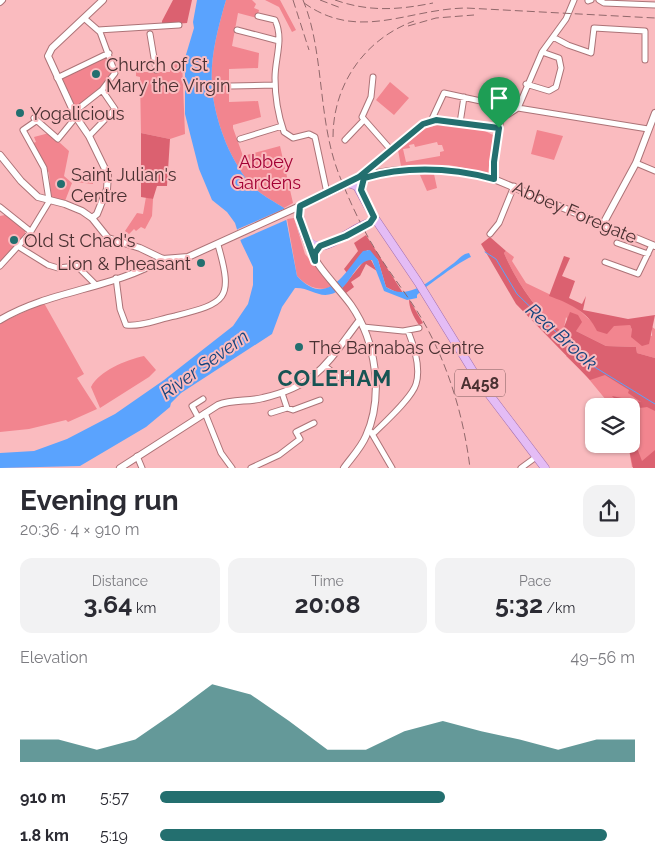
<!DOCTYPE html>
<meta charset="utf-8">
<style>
body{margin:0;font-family:Raleway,sans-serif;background:#f2f2f3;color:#2b2b33;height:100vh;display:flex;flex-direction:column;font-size:19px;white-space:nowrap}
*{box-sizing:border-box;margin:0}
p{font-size:16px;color:#7c7c81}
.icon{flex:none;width:28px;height:28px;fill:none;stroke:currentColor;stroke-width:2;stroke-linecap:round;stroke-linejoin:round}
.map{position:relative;height:468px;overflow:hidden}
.side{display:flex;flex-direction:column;background:#fff;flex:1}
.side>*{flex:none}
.fabs{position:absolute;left:585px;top:398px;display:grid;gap:10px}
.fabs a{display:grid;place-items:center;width:55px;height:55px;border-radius:10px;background:#fff;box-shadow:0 1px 4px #0004;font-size:25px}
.pin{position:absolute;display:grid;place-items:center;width:42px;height:42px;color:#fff;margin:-51px -21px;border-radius:50% 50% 50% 0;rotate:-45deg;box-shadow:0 0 5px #0007}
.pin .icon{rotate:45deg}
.round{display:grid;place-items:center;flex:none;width:52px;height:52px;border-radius:15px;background:#f2f2f3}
.summary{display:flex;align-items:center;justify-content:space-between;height:85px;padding:0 20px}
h1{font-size:28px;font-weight:700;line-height:38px}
.figures{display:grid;grid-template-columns:repeat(3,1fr);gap:8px;height:85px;padding:5px 20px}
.figures div{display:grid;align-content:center;border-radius:12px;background:#f2f2f3;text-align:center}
.figures b{font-size:25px;font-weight:700}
.figures small{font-size:14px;font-weight:400}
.figures p{font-size:14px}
.chart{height:140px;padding:10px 20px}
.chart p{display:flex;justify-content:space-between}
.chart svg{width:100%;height:90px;margin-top:5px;fill:#236f6f;opacity:.7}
ul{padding:0 20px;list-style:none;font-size:16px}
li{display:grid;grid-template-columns:80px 60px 1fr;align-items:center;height:38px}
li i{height:12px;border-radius:6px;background:#236f6f}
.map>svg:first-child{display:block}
</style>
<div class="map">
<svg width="655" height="468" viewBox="0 0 655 468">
<rect width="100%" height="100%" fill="#fabbbf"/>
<path fill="#f2858f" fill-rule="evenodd" d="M226,0H252L256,4L254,8L259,10L257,18L238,13L232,46L259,53L258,68L229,69V102L258,101L261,117L233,125V128L243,156L280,146L293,203L284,208C275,202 265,197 258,191C244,180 233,159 226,143C204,88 210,55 226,0Z
M265,0H280L296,30L292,32L279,7Z
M110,56L114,73L102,89L76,108L62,78L104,57Z
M182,61L185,134L170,139L141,133L140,77L136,76V72H170V62Z
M390,82L409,98L394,115L376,100Z
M438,125L481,129L493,135L488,173L449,165L401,166L398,150L426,128ZM437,142L438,145H442L444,151L440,152V156L406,162L403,149L410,148L409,145L414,144L415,147Z
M537,130L563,136L554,160L531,154Z
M49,133L69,151L64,176L72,183L65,201L51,197L49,173L33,143L36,142L34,137Z
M76,174L93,176V184L76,182Z
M434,174L437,188L427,191L420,175Z
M146,197L153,199L152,216L145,229L141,227L136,231L134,229L129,234L125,231L137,213L143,214Z
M5,215L25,230V234L0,263V216Z
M294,218L305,254L332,286C320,293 306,286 297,276L287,219Z
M506,251L514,257L512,261L526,283L576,307L593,323L630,325L632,330L652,336V327L655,329V358L637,353L636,347L606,346L576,331L566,317L563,333C537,312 517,283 504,253Z
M44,303L84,374L77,378L97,409L68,422L66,420L29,429L0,432V323Z
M577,347L655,400V468L632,467L628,444H631V406H611L583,372L566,356Z
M144,356L156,370L149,377L100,408L91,387C99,371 126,360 144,356Z"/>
<path fill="#db6170" d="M173,0H192L187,23L162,25V21Z
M141,133L170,139L167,186H157L153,199L141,197Z
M366,235L403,293H398L386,287L378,260L368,250L362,253L347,273L344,269L358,251L354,243Z
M490,237L506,251L504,253C517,283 537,312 562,332L570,312L578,315L582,322L576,331L606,346L636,347L637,353L655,358V411L647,407C637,410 619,404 612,396L641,402L628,393L629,390L605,375L590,380L516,304L481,244Z
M564,256L570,258L562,276L575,281L569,298L582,304L586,296L583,310L628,319L655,315L649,344L642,346L631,337L632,330L630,325L614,326L607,334L597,331C588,311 568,303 549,296Z
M369,259L371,260L377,271L366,264L360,276L351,282L354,287L346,293L342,288L364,261Z
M409,299L423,323L419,325C413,316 409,308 409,299Z
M637,448L642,461L655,450V468H633L629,449Z"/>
<path fill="#5aa3fe" d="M197,0H226C210,55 204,88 226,143C233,159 244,180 258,191C265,197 275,202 284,208L297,276C327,309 345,272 363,251L370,250L378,260L386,287C410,303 435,276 454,263C459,259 462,254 469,253L471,257C462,260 425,287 417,295V298L407,300L384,291L372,260C358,259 351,281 342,288C322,304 313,287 295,288L282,307L272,334L181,393L171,403L170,407L146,427L80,466L0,468V453L34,451L67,439L115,414L164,380L233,326L248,304L253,285V267L241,242L235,223L227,212L212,200L199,169L185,114V58L194,28L193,22Z"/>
<path fill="#fabbbf" d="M286,208L289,218L286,220L238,241L236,231L238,229Z"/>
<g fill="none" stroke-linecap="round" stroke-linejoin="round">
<path stroke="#5aa3fe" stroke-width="1" d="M485,252L496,259L517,294L588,363L655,404"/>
<g stroke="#ac7377" stroke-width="7">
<path id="minor" d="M599,0L604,3L655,5
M588,1L591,0
M258,16L275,20C284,39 275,58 275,78C275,97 278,115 284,132L293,138L309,134L315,137L327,193
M98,30L179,25
M237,30L279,41
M150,34L156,70
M553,37L568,45L591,53L594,28L645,31V60
M373,77L371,97L362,117L391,150
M57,78L109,53
M526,84L549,91L556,87L561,68L559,58L542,52
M231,86L275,85
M518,108L648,129
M74,112L102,90L115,73L100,32L84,18
M34,118L58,139L76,117
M36,121L23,130L44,168L49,200
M431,121L444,93L499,105L507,113
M460,123L464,97
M89,136L115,109L102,90
M240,139L282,126
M345,140L364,120
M636,163L655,171
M359,177L423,124L431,121L499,128
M494,179V157L501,119L518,108L542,52L566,19L574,0
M0,207L30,231
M490,234L499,223L514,186
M617,243L648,254
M19,247L48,265L58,268L77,266L96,285
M605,262L638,274L652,245
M0,266L30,233L50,200
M116,278L120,309L126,325C141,327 159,319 175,316C226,303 234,300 218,245
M363,327L403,331L419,328
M326,367L343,380L349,374
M282,393L287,408
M205,413L221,453L232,468
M271,413L287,408L293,410L320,400
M198,417L192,406L203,399
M371,432L392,468
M373,434C384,423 412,398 416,384C421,368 414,346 408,331
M137,456L142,468
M251,468L279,455L300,439L296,432L314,423
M521,468L536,457"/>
</g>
<g stroke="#ac7377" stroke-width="8">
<path id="tertiary" d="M0,2L2,0
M0,155L21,181L38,197L65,204L82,211L92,218L108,238L140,248L163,259L188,257L300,206
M348,183C385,163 449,169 489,177L655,246
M92,218L97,214L107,189L108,175L89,136L76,117L48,56L52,48L103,0
M603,224L636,163L655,113
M306,239C314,266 335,283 351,305C376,341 384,396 366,436C361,448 351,458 344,468
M0,320C50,290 113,289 163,259
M120,468L218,405C233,399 248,402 263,398C318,385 327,363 359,321"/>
</g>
<g stroke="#a26ead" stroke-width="9">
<path id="primary" d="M370,223C354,224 315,267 304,233C301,223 298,216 300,206L348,183L357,186L374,217L418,282L479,381L545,468"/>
</g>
<use href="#minor" stroke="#fff" stroke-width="5"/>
<use href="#tertiary" stroke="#fff" stroke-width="6"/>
<use href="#primary" stroke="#e4bcf5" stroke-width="8"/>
<path stroke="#91686b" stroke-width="1" stroke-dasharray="8 4" stroke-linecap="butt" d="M293,0L309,50
M303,0C325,53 317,121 340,177C350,202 361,226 375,249C391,276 412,300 427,328C450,371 464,419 470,468
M320,0L341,8
M335,0C369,12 398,10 433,3
M304,3C359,42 407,9 466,8L655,18
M408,26L436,18L474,15
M333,137C333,84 365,39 414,21"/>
</g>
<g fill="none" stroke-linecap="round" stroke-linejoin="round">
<g stroke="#fff" stroke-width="10">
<path id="route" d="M436,120L499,128L494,162V179C452,168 406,166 364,178L361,190L374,217L370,223L346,236L320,246L315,253V261L299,217L300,206L359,177L423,124Z"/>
</g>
<use href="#route" stroke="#236f6f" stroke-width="6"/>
</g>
<g fill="#236f6f" stroke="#fabbbf" stroke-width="2">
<circle cx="96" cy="74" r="5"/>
<circle cx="20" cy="113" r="5"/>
<circle cx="61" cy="184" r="5"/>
<circle cx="14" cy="240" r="5"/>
<circle cx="201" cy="263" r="5"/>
<circle cx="299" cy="347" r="5"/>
</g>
<g text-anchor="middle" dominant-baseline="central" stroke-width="4" stroke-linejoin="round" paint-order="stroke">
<rect fill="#fabbbf" stroke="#7f5a5c" stroke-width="1" x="455" y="369.5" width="50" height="27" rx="4"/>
<g font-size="16" font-weight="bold" fill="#4a3132">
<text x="480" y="383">A458</text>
</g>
<g font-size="18" fill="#4a3132" stroke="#fabbbf" text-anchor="start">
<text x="106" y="64">Church of St<tspan x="106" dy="21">Mary the Virgin</tspan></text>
<text x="30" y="113">Yogalicious</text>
<text x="71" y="174">Saint Julian's<tspan x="71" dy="21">Centre</tspan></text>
<text x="24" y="240">Old St Chad's</text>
<text x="191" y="263" text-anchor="end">Lion &amp; Pheasant</text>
<text x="309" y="347">The Barnabas Centre</text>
</g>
<g font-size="18" fill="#a30034" stroke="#fabbbf">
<text x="266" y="161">Abbey<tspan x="266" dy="21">Gardens</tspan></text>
</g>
<g font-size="18" fill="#4a3132" stroke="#fabbbf">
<text transform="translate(575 212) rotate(23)">Abbey Foregate</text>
</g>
<g font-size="19" font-style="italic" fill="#13447d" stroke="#fabbbf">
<text transform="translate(562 336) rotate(42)">Rea Brook</text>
<text transform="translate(204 364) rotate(-36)">River Severn</text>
</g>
<g font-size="22" font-weight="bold" letter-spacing="1" fill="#175454" stroke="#fabbbf">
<text x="335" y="378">COLEHAM</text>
</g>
</g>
</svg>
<div class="fabs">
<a><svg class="icon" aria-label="layers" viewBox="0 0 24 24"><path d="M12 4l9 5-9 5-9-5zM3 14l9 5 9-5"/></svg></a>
</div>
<div class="pin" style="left:499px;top:128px;background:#1e9e55"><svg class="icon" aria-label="arrive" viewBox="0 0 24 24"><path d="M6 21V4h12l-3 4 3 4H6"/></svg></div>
</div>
<section class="side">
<div class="summary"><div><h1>Evening run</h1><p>20:36 · 4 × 910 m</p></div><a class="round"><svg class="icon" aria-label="share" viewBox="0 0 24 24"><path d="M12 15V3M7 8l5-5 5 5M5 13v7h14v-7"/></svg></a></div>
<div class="figures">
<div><p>Distance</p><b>3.64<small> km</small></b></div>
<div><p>Time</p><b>20:08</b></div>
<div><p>Pace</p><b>5:32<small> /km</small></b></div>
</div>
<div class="chart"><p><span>Elevation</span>49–56 m</p>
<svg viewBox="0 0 160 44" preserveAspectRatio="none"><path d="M0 44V33L10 33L20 38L30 33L40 20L50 6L60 11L70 24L80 38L90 38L100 29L110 24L120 29L130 33L140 38L150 33L160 33V44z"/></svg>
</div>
<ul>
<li><b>910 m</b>5:57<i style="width:60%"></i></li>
<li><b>1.8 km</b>5:19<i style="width:94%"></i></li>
</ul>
</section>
